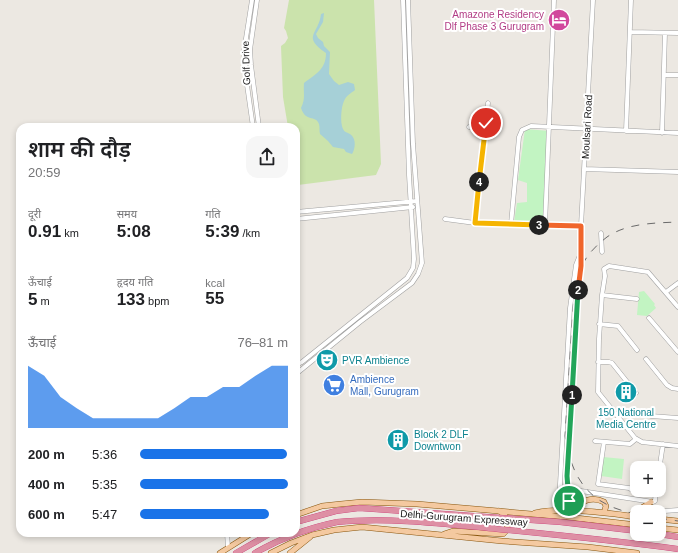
<!DOCTYPE html>
<html lang="hi">
<meta charset="utf-8">
<style>
body{margin:0;font-family:Arial,"Noto Sans Devanagari",sans-serif;background:#f6f6f6;color:#202124;height:100vh;display:flex;flex-direction:column;font-size:15px;white-space:nowrap}
*{box-sizing:border-box;margin:0}
p{font-size:13px;color:#757577}
.icon{flex:none;width:22px;height:22px;fill:none;stroke:currentColor;stroke-width:2;stroke-linecap:round;stroke-linejoin:round}
.map{position:relative;flex:1;overflow:hidden}
.details{position:absolute;left:16px;top:123px;width:284px;height:414px;display:flex;flex-direction:column;background:#fff;border-radius:12px;box-shadow:0 2px 6px #0003}
.details>*{flex:none}
.fabs{position:absolute;left:630px;top:461px;display:grid;gap:8px}
.fabs a{display:grid;place-items:center;width:36px;height:36px;border-radius:8px;background:#fff;box-shadow:0 2px 6px #0003;font-size:20px}
.pin{position:absolute;display:grid;place-items:center;width:34px;height:34px;color:#fff;margin:-17px;border:2px solid #fff;border-radius:50%;box-shadow:0 1px 4px #0007}
.km{position:absolute;width:20px;height:20px;margin:-10px;border-radius:50%;background:#222;color:#fff;font-size:11px;line-height:20px;text-align:center}
.round{display:grid;place-items:center;flex:none;width:42px;height:42px;border-radius:12px;background:#f6f6f6}
.overview{display:flex;align-items:center;justify-content:space-between;height:68px;padding:0 12px}
h1{font-size:22px;font-weight:600;line-height:30px}
.stats{display:grid;grid-template-columns:repeat(3,1fr);gap:6px;height:68px;padding:4px 12px}
.stats div{display:grid;align-content:center}
.stats b{font-size:17px;font-weight:600}
.stats small{font-size:11px;font-weight:400}
.stats p{font-size:11px}
.chart{height:112px;padding:8px 12px}
.chart p{display:flex;justify-content:space-between}
.chart svg{width:100%;height:72px;margin-top:4px;fill:#1a73e8;opacity:.7}
ul{padding:0 12px;list-style:none;font-size:13px}
li{display:grid;grid-template-columns:64px 48px 1fr;align-items:center;height:30px}
li i{height:10px;border-radius:5px;background:#1a73e8}
.map>svg:first-child{display:block}
</style>
<div class="map">
<svg width="678" height="553" viewBox="0 0 678 553">
<rect width="100%" height="100%" fill="#ece8e2"/>
<path fill="#cbe3ac" d="M289,0H374L381,164L376,175L298,185L296,175V127H288L283,97L281,46L285,43L288,38L286,31L284,28Z"/>
<path fill="#c2f4c2" d="M525,129L550,131L543,224L514,222L517,203L527,202V183L518,180Z
M644,291L655,304L654,305L656,308L647,316L637,315L639,292Z
M603,457L624,459L622,479L601,476V469H604H601Z"/>
<path fill="#a6d0d7" d="M324,13L323,22L316,34L318,38L323,42L324,46L330,52L329,74L334,81L339,85L348,82L354,84L355,90C351,93 346,96 344,101C341,107 340,123 343,129C345,133 347,132 350,134C357,139 355,149 352,154L346,152L344,149L333,147L328,141L320,134C319,131 320,127 319,124C315,114 306,123 301,108C306,98 303,93 304,83C316,74 326,69 326,53C301,36 319,34 321,14Z"/>
<g fill="none" stroke-linecap="round" stroke-linejoin="round">
<g stroke="#a0a0a0" stroke-width="5">
<path id="minor" d="M252,0L244,51L246,78L253,127
M257,0L250,50L251,65L259,127
M631,32L678,33
M664,75H678
M469,127L485,129
M626,131L631,0
M662,133L665,33
M584,169L678,172
M296,212L417,201
M296,219L413,207
M445,219L475,223L581,226
M475,223L488,103
M511,224L519,137L522,130L531,126L678,133
M545,225L554,0
M601,233L602,252
M666,292L678,283
M602,295L637,299
M678,307L648,272L609,266L604,269L605,276L602,295L599,339L598,392L635,438L642,442L678,446
M649,318L678,352
M599,324L618,326L637,350
M646,359L667,385L672,388L678,389
M598,362H609L612,363L636,393
M296,365L302,362L407,278L413,268L414,259L409,175L403,0
M296,374L360,322L412,283L418,274L422,263L413,144L408,0
M651,416L678,418
M595,441L630,444L636,439
M604,442L598,484L629,488L634,491H640L656,493
M659,471L663,444
M568,489L653,502L655,501L656,490
M560,510V484L570,308L576,265L580,255
M569,510L567,476L578,291L581,266V226L593,0
M652,512L678,510
M227,533L228,547"/>
</g>
<g stroke="#88550c" stroke-width="6">
<path id="major" d="M575,511C580,500 593,496 604,502L606,506L604,513
M535,513C560,506 610,513 637,517
M296,515L322,506L341,504L362,502L417,504L567,517L637,525
M629,516L651,502
M659,519L678,521
M659,528L678,530
M444,534L453,531L503,534C511,527 508,516 499,511
M220,553L252,533
M271,553L291,543L312,535L334,530L362,527L502,541L588,547L637,553
M290,553L310,537"/>
</g>
<g stroke="#c83271" stroke-width="6">
<path id="highway" d="M296,522L336,511
M659,534L678,537
M236,553L271,533
M255,553C281,538 308,528 337,522"/>
</g>
<use href="#minor" stroke="#fff" stroke-width="4"/>
<use href="#major" stroke="#f4c9a0" stroke-width="5"/>
<use href="#highway" stroke="#de8fa4" stroke-width="5.5"/>
<path stroke="#6a6a6a" stroke-width="1" stroke-dasharray="8 8" stroke-linecap="butt" d="M637,514C591,506 572,481 565,436C567,405 569,373 571,342C573,316 572,289 583,264C588,253 598,244 607,237C627,223 655,223 678,222
M659,518L678,521"/>
<g stroke="#c83271" stroke-width="6" stroke-linecap="butt">
<path id="highway-bridge" d="M336,511L359,508L560,522L637,531
M337,522C390,517 445,524 497,529C558,535 618,541 678,549"/>
</g>
<use href="#highway-bridge" stroke="#de8fa4" stroke-width="5.5"/>
</g>
<g fill="none" stroke-linecap="round" stroke-linejoin="round">
<g stroke="#fff" stroke-width="8">
<path id="split-1" d="M569,501L567,476L572,395"/>
</g>
<g stroke="#fff" stroke-width="8">
<path id="split-2" d="M572,395L578,290"/>
</g>
<g stroke="#fff" stroke-width="8">
<path id="split-3" d="M539,225L581,226V266L578,290"/>
</g>
<g stroke="#fff" stroke-width="8">
<path id="split-4" d="M479,182L475,223L539,225"/>
</g>
<g stroke="#fff" stroke-width="8">
<path id="split-5" d="M479,182L486,123"/>
</g>
<use href="#split-1" stroke="#22a559" stroke-width="5"/>
<use href="#split-2" stroke="#22a559" stroke-width="5"/>
<use href="#split-3" stroke="#f0652b" stroke-width="5"/>
<use href="#split-4" stroke="#f5b400" stroke-width="5"/>
<use href="#split-5" stroke="#f5b400" stroke-width="5"/>
</g>
<defs>
<g id="hotel-disc" transform="scale(1.15)"><circle r="9.5" fill="#d1479c" stroke="#fff"/><path d="M-6-4.5h1.5V1H6V5H4.5V3h-9V5H-6ZM-4 0a1.8 1.8 0 1 1 3.6 0ZM.5 0V-2.5h3Q6-2.5 6 0Z" fill="#fff"/></g>
<g id="theatre-disc" transform="scale(1.15)"><circle r="9.5" fill="#0f9aa8" stroke="#fff"/><path d="M-5-5.5Q0-4 5-5.5V0Q5 5 0 6Q-5 5-5 0ZM-3.3-2.5H-1v1.5H-3.3ZM1-2.5H3.3v1.5H1ZM-2.8 1Q0 5.5 2.8 1Z" fill="#fff"/></g>
<g id="supermarket-disc" transform="scale(1.15)"><circle r="9.5" fill="#3f7fe0" stroke="#fff"/><path d="M-6-5.5h2.5l.6 2H6L4.5 2H-2.5L-4.4-4H-6ZM-1.5 3.2a1.3 1.3 0 1 0 .1 0ZM3 3.2a1.3 1.3 0 1 0 .1 0Z" fill="#fff"/></g>
<g id="building-disc" transform="scale(1.15)"><circle r="9.5" fill="#0f9aa8" stroke="#fff"/><path d="M-4-6H4V6H1V3H-1V6H-4ZM-2.5-4.3h1.7v1.8h-1.7ZM.8-4.3h1.7v1.8H.8ZM-2.5-1h1.7V.8h-1.7ZM.8-1h1.7V.8H.8Z" fill="#fff"/></g>
</defs>
<g fill-rule="evenodd">
<use href="#hotel-disc" x="559" y="20"/>
<use href="#theatre-disc" x="327" y="360"/>
<use href="#supermarket-disc" x="334" y="385"/>
<use href="#building-disc" x="626" y="392"/>
<use href="#building-disc" x="398" y="440"/>
</g>
<g text-anchor="middle" dominant-baseline="central" stroke-width="4" stroke-linejoin="round" paint-order="stroke">
<g font-size="10" fill="#b23c85" stroke="#fff" text-anchor="end">
<text x="544" y="14">Amazone Residency<tspan x="544" dy="12">Dlf Phase 3 Gurugram</tspan></text>
</g>
<g font-size="10" fill="#1c1c1c" stroke="#fff">
<text transform="translate(246 63) rotate(-92)">Golf Drive</text>
<text transform="translate(587 127) rotate(-87)">Moulsari Road</text>
<text transform="translate(464 518) rotate(4)">Delhi-Gurugram Expressway</text>
</g>
<g font-size="10" fill="#0d838f" stroke="#fff" text-anchor="start">
<text x="342" y="360">PVR Ambience</text>
<text x="626" y="412" text-anchor="middle">150 National<tspan x="626" dy="12">Media Centre</tspan></text>
<text x="414" y="434">Block 2 DLF<tspan x="414" dy="12">Downtwon</tspan></text>
</g>
<g font-size="10" fill="#366cbe" stroke="#fff" text-anchor="start">
<text x="350" y="379">Ambience<tspan x="350" dy="12">Mall, Gurugram</tspan></text>
</g>
</g>
</svg>
<div class="fabs">
<a>+</a>
<a>−</a>
</div>
<div class="pin" style="left:569px;top:501px;background:#1e9e55"><svg class="icon" aria-label="arrive" viewBox="0 0 24 24"><path d="M6 21V4h12l-3 4 3 4H6"/></svg></div>
<div class="pin" style="left:486px;top:123px;background:#d93025"><svg class="icon" aria-label="check" viewBox="0 0 24 24"><path d="M5 12l5 5 9-10"/></svg></div>
<b class="km" style="left:572px;top:395px">1</b>
<b class="km" style="left:578px;top:290px">2</b>
<b class="km" style="left:539px;top:225px">3</b>
<b class="km" style="left:479px;top:182px">4</b>
<section class="details">
<div class="overview"><div><h1>शाम की दौड़</h1><p>20:59</p></div><a class="round"><svg class="icon" aria-label="share" viewBox="0 0 24 24"><path d="M12 15V3M7 8l5-5 5 5M5 13v7h14v-7"/></svg></a></div>
<div class="stats">
<div><p>दूरी</p><b>0.91<small> km</small></b></div>
<div><p>समय</p><b>5:08</b></div>
<div><p>गति</p><b>5:39<small> /km</small></b></div>
</div>
<div class="stats">
<div><p>ऊँचाई</p><b>5<small> m</small></b></div>
<div><p>हृदय गति</p><b>133<small> bpm</small></b></div>
<div><p>kcal</p><b>55</b></div>
</div>
<div class="chart"><p><span>ऊँचाई</span>76–81 m</p>
<svg viewBox="0 0 160 44" preserveAspectRatio="none"><path d="M0 44V6L10 12L20 25L30 32L40 38L50 38L60 38L70 38L80 38L90 32L100 25L110 25L120 19L130 19L140 12L150 6L160 6V44z"/></svg>
</div>
<ul>
<li><b>200 m</b>5:36<i style="width:99%"></i></li>
<li><b>400 m</b>5:35<i style="width:100%"></i></li>
<li><b>600 m</b>5:47<i style="width:87%"></i></li>
</ul>
</section>
</div>
